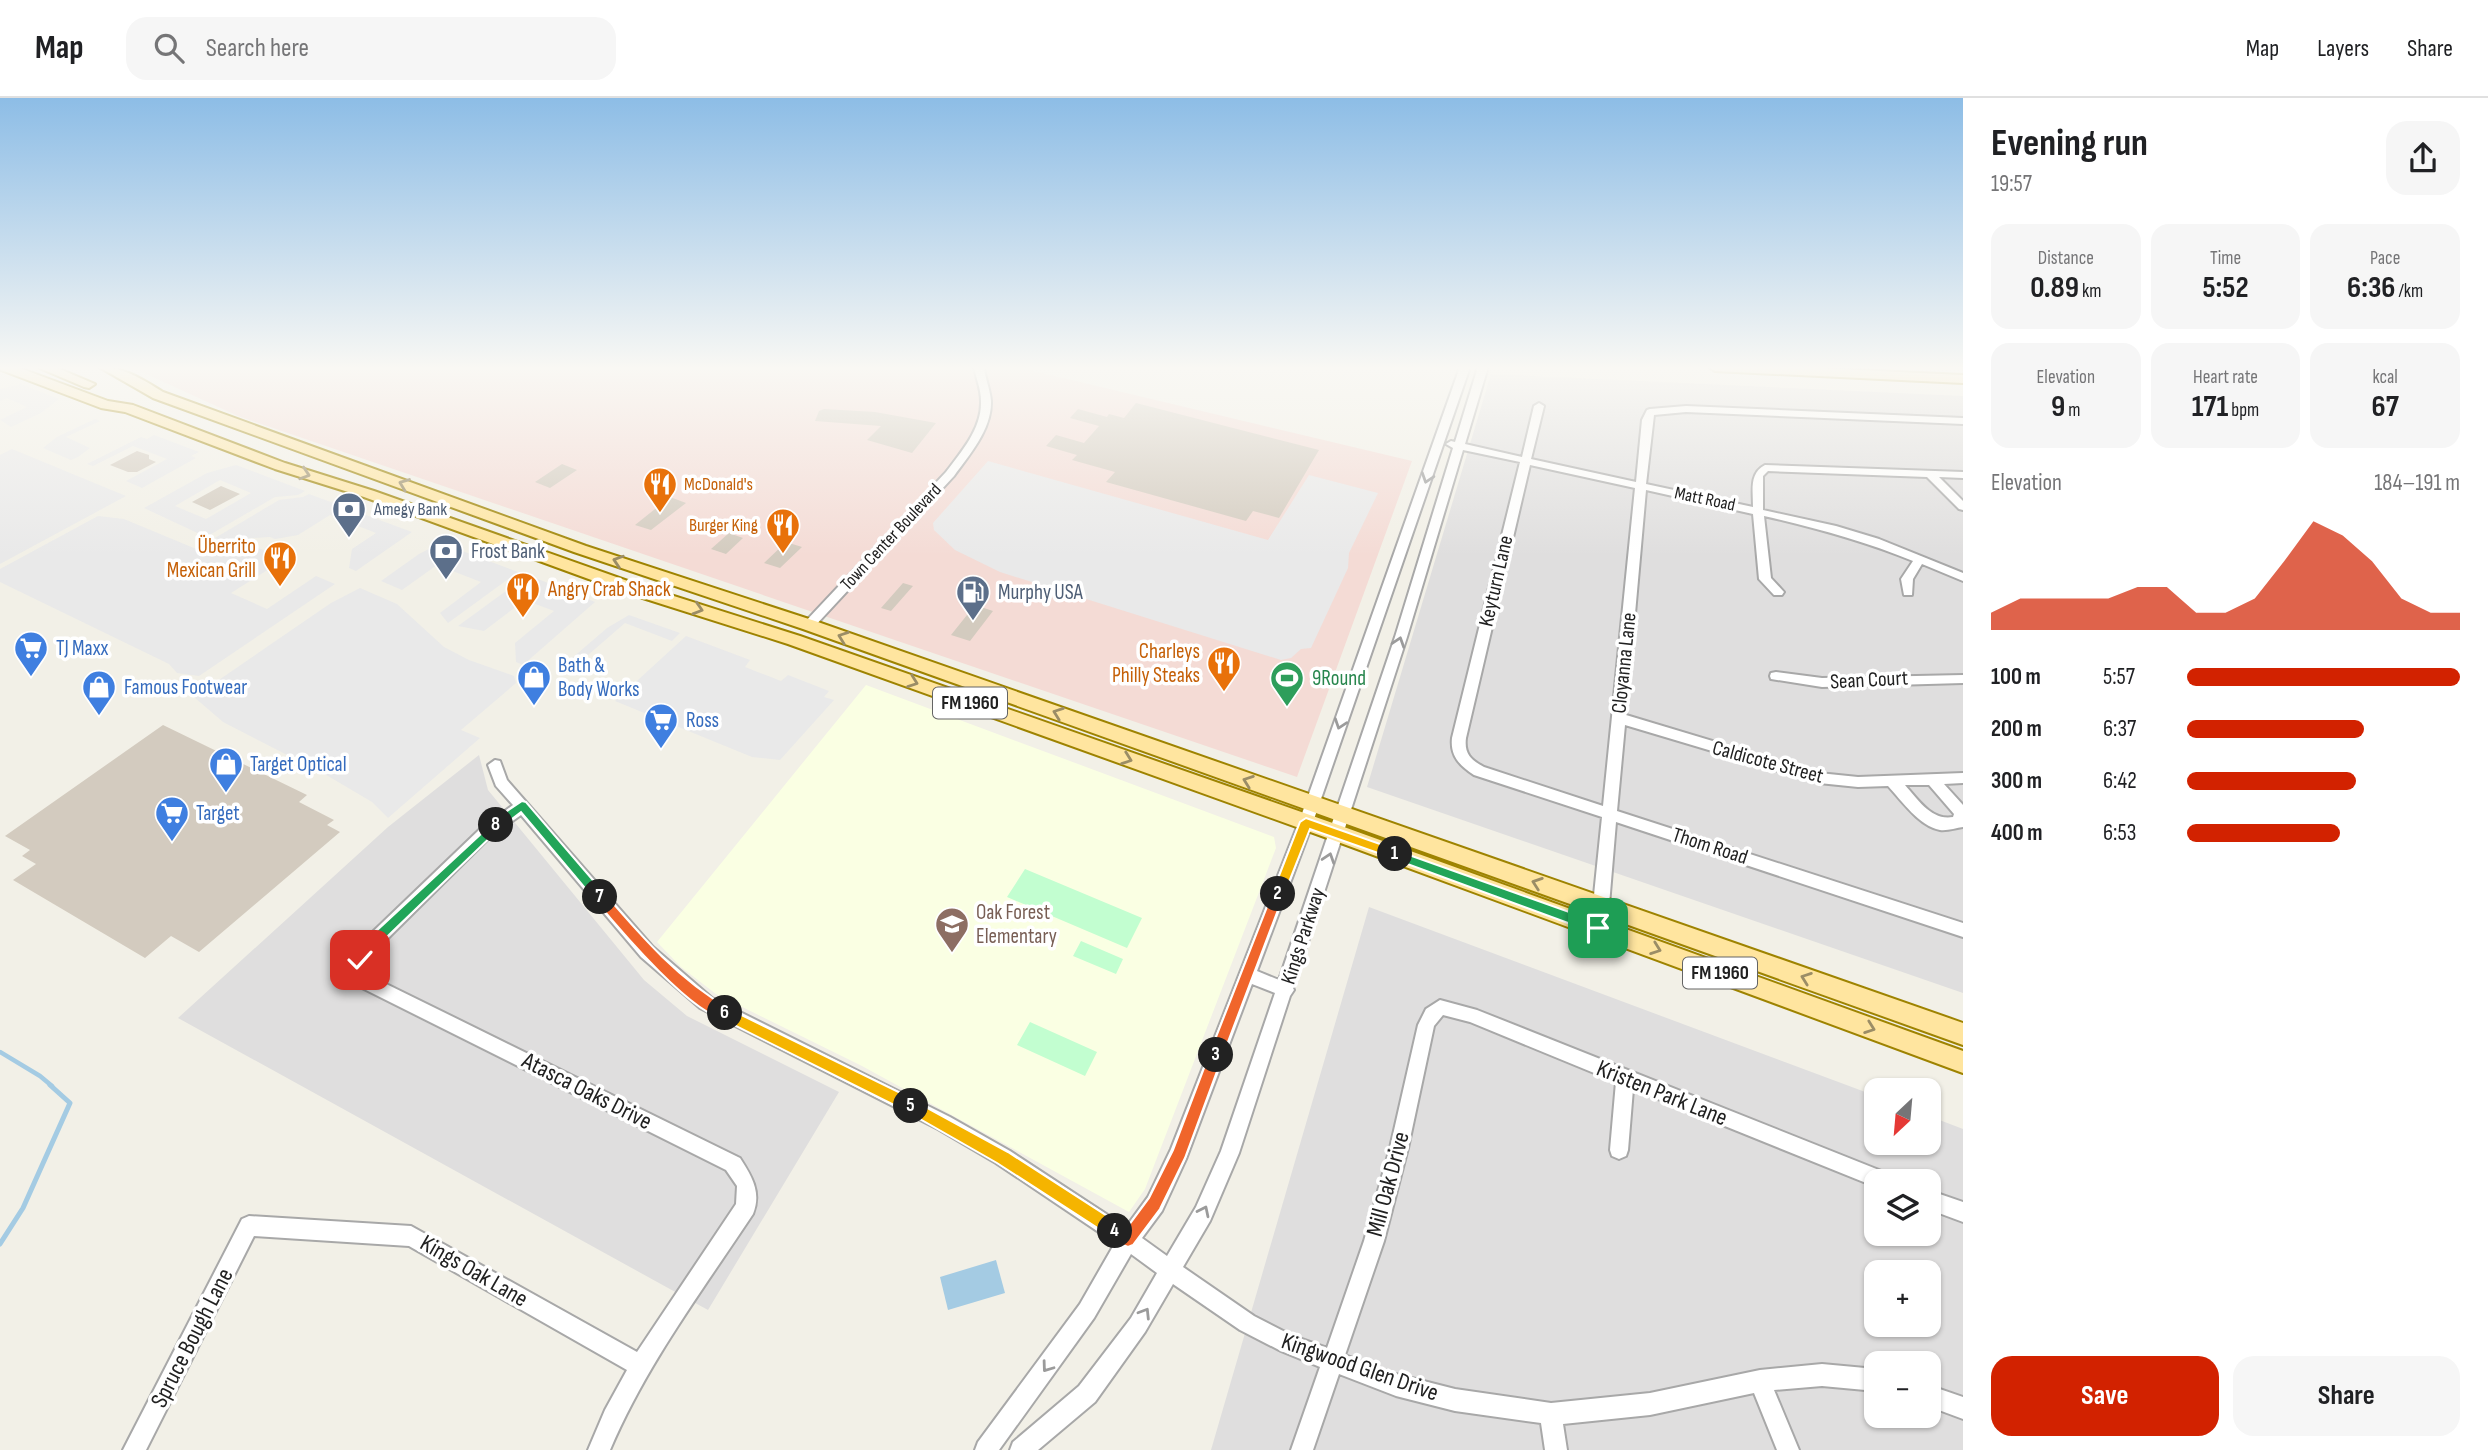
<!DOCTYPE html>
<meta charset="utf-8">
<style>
body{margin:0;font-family:"Sofia Sans Condensed",sans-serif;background:#f6f6f6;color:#202124;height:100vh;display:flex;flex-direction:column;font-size:26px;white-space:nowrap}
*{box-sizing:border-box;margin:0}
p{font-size:23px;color:#757577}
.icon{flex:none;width:38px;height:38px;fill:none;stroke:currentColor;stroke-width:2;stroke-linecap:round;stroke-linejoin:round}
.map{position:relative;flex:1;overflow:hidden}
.drawer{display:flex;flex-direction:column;background:#fff;width:525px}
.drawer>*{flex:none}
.needle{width:46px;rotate:206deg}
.fabs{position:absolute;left:1864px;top:980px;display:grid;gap:14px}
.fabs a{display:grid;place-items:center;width:77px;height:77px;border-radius:14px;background:#fff;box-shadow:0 2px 5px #0004;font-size:35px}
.pin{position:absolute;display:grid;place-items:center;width:60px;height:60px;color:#fff;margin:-30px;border-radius:14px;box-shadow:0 4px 10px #0006}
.km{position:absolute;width:35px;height:35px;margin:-18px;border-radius:50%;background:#222;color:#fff;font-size:19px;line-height:35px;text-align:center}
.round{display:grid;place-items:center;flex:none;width:74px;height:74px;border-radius:21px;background:#f6f6f6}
.headline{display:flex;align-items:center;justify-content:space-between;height:119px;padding:0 28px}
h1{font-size:38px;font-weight:700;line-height:52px}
.stats{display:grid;grid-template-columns:repeat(3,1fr);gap:10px;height:119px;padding:7px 28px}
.stats div{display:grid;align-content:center;border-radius:18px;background:#f6f6f6;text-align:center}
.stats b{font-size:30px;font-weight:700}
.stats small{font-size:19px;font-weight:400}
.stats p{font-size:19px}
.chart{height:196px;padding:14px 28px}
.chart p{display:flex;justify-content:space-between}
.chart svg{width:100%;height:126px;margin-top:7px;fill:#d22200;opacity:.7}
.primary-button{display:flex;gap:14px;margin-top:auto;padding:14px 28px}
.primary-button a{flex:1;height:80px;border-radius:21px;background:#d22200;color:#fff;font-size:28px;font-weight:700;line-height:80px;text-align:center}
.primary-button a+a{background:#f6f6f6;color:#202124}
ul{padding:0 28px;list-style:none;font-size:23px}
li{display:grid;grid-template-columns:112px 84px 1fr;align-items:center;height:52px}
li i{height:18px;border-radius:9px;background:#d22200}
header{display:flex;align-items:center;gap:42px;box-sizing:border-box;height:98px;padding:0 35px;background:#fff;border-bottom:2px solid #e0e0e0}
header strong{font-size:33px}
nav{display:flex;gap:38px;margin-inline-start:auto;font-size:24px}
.search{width:490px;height:63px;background:#f6f6f6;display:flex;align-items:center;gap:18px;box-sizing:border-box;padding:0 24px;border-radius:21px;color:#757577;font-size:26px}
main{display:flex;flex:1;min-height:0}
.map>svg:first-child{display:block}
</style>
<header>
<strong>Map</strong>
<div class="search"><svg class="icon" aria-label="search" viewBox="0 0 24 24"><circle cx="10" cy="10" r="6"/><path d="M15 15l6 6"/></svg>Search here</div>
<nav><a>Map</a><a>Layers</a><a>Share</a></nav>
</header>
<main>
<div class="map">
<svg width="1963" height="1352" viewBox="0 0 1963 1352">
<rect width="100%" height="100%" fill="#f2f0e7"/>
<path fill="#dfdede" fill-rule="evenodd" d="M1491,276L1963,298V895L1367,689Z
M479,657L488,692L644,882L687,918L839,994L708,1212L178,920L388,729Z
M1369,809L1876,998V1045H1928L1929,1018L1963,1031V1352H1211ZM1876,1083H1928V1136H1876ZM1876,1174H1928V1227H1876ZM1876,1265H1928V1318H1876Z"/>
<path fill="#f4dbd5" d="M131,269H1017L1412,363L1297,679L238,318Z"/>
<path fill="#faffe3" d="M866,587L1274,739L1276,750L1145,1091L1129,1114L862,968L716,896L681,869L657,844Z"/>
<path fill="#c2fed0" d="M1025,771L1142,820L1127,850L1007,799Z
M1081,843L1123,861L1116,876L1073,858Z
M1030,924L1097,954L1085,978L1017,947Z"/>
<path fill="#e9e9e9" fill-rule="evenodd" d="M21,286L59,301L41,315L11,329L0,322L27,309L7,300L0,303V291Z
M95,321L100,323L66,339L90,350L78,359L71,362L43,350L57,339Z
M154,337L199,354L191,358L196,360L142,390L126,383L167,361L133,348L93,368L87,366L141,339L147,341Z
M12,351L126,398L0,466V357Z
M988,363L1268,442L1309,377L1378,395L1349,455L1348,470L1311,550L1301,551L1291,560L1281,562L1000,474L955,452L934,432L933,425Z
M236,367L305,393L298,397L275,399L206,439L144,410L207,375ZM220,382L251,395L206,421L175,408Z
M309,396L412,434L356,473L349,470L352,451L376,435L330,417L298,437L275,441L270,439L221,442L215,440L279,402L303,399Z
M98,418L124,421L201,453L258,450L285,461L231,495L267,511L316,478L335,486L199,578L177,575L169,566L0,484V471Z
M441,445L518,474L448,525L440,515L481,484L437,467L402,492L381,483L419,456Z
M528,477L595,504L523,567L516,564L515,545L554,513L525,502L484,533L458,528Z
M360,490L397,506L444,549L469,562L514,578L516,585L461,632L480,640L388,720L372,704L328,678L223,624L194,599L331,505Z
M629,517L680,535L672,543L625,525L580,564L571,561L607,530Z
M686,538L750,562L745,569L781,583L788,577L829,593L824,599L834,602L780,662L752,659L615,603Z"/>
<path fill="#a4cbe3" d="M996,1162L1005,1195L948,1212L940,1179Z"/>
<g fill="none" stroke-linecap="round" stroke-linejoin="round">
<path stroke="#a4cbe3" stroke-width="4.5" d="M0,954L40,978L52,988"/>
<path stroke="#a4cbe3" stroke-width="5" d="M0,1146L23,1110L70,1005L50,987"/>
</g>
<path fill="#d3cbbf" d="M1136,305L1319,352L1279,420L1253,413L1246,423L1106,384L1115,374L1072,362L1077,357L1046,348L1056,337L1084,345L1099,328L1070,320L1078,311L1107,319L1109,316L1124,320Z
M824,311L875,314L936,325L912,355L867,342L881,328L815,323L819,313Z
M137,353L149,357V361L156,364L137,374H128L110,367Z
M562,366L577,372L550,390L535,384Z
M221,388L240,396L210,412L192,404Z
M670,399L686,405L651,432L635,427Z
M729,435L743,440L726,456L711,451Z
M786,444L802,449L780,470L764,465Z
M903,485L913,488L891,513L881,510Z
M975,507L993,513L970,543L951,537Z
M163,627L307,697L299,704L334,722L327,727L340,734L199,854L171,838L145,860L13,782L36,766L22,758L30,752L5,738Z"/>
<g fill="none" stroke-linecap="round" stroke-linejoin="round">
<g stroke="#a8a8a8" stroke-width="4">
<path id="minor" d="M974,269H984C985,280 990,291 991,303C992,331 970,356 954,378L813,530H805L803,527L805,524L946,374C962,353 982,330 981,303C981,291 976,280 974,269Z
M1460,269H1470L1313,724L1257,873L1279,882L1395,539L1453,350L1446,346L1451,343L1455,344L1478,269H1488L1465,346L1522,359L1534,308L1539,305L1544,308L1531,361L1636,384L1642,322L1647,312L1650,311L1686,308L1963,320V326L1686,314L1654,317L1646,386L1753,409C1753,393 1749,375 1765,367L1963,374V380L1939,379L1963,403V412L1959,411L1927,379L1768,373L1763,378V412L1836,428L1879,441L1963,475V483L1922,466L1913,481L1912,497H1904L1901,481L1913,463C1864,443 1816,430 1764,418L1771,480L1784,494L1782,497H1774L1759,481L1753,416L1646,392L1626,617L1819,675L1858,679L1963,675V685L1944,686L1963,707V729C1956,730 1947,733 1940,732C1919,728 1902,703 1888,688L1858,689L1819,685L1625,627L1617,713L1963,825V839L1616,724L1609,807L1606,812L1601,813L1596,812L1593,807L1602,719L1474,677C1460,668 1450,658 1452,640L1520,364L1463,352L1407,539L1293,890L1294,892L1290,898L1239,1055L1210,1123L1183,1169L1254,1218L1293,1238L1327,1250L1364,1143L1390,1050L1418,927L1426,911L1440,902L1477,912L1884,1074L1891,1076L1893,1083H1876V1089L1633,991L1628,1052L1626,1058L1619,1061L1612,1058L1610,1052L1616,984L1470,924L1443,917L1434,928L1408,1050L1384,1143L1345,1257L1396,1276L1455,1291L1551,1305L1650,1295L1760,1272L1822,1266L1876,1271V1293L1822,1288L1774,1292L1799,1352H1777L1754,1295L1650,1317L1563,1326L1567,1352H1545L1541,1325L1455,1313L1396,1298L1339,1276L1313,1352H1291L1320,1269L1281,1253L1240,1232L1173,1186L1145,1234L1095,1304L1038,1352H1010L1013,1344L1079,1288L1131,1220L1157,1175L1131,1156L1094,1220L999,1352H975L978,1344L1080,1206L1115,1145L996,1065L938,1031L700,910L641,859L521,717L489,740L371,857L367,873L372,879L740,1060C751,1077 762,1094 753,1116C702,1193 646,1267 610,1352H588L605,1312L627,1272L409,1148L254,1138L146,1352H123L242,1121L249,1118L411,1128L637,1254L736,1106L737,1088L726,1072L360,889C349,873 351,864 359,847L479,732L513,707L496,688L488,667L495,662L500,663L507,682L653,849L712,900L950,1019L1010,1053L1126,1129L1148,1099L1171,1051L1299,724ZM1530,367L1635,390L1603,708L1484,669C1471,662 1464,656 1466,640ZM1905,687H1929L1954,716L1953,719C1932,723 1918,702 1905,687ZM1252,886L1275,895L1221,1053L1196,1109L1167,1158L1142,1140L1162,1113L1186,1061Z
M1776,574L1822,580L1963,577V585L1822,589L1771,581L1770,578L1771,575Z
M1928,1092L1963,1104V1124L1928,1111Z
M1928,1287L1963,1299V1321L1928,1308Z"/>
</g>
<g stroke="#9e8300" stroke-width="4">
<path id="major" d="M0,269H17L108,303L133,307L285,365L374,393L639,487L800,538L1344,729L1963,953V975L1330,741L788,546L627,495L364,399L275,371L125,314L101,310L1,272Z
M37,269H55L95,286L89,290L84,289Z
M99,269C124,269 142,281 163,294L586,448L815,523L1963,925V947L803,531L574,454L153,300Z
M1709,269H1795L1963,277V285L1715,273Z"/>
</g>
<use href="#minor" fill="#fff" fill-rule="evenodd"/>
<use href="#major" fill="#ffe59f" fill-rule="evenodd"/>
</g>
<defs><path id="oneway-chevron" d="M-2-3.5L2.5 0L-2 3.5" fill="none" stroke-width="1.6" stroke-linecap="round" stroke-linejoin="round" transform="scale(1.75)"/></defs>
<g stroke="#9b8d66">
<use href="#oneway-chevron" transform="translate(305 376) rotate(18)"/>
<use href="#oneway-chevron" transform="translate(404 386) rotate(-159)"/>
<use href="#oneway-chevron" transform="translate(618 463) rotate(-162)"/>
<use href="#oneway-chevron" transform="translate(698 511) rotate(17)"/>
<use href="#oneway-chevron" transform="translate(843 539) rotate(-160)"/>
<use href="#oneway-chevron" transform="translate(913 584) rotate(20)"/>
<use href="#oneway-chevron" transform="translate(1058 615) rotate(-160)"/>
<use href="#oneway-chevron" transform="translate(1127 661) rotate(20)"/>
<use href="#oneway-chevron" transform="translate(1248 683) rotate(-160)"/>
<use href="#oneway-chevron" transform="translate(1537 785) rotate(-161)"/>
<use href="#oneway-chevron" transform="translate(1656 851) rotate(20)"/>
<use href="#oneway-chevron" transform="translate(1806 880) rotate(-160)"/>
<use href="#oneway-chevron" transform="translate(1870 930) rotate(20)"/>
</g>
<g stroke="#9b9b9b">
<use href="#oneway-chevron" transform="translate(1427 380) rotate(108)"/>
<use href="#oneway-chevron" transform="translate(1399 544) rotate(-72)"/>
<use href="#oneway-chevron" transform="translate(1340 626) rotate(109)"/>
<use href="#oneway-chevron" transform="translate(1329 760) rotate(-72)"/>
<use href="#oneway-chevron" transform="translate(1204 1113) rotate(-64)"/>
<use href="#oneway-chevron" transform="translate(1145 1215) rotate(-58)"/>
<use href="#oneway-chevron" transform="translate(1047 1269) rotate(126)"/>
</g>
<linearGradient id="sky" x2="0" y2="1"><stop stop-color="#8dbde6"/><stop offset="0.59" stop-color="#f9f8f4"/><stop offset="1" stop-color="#f9f8f4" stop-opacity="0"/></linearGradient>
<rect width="1963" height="458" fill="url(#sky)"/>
<path fill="#22a559" stroke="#fff" stroke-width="2" d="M1395,752L1603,826L1605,830L1598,836L1391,760V753Z"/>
<path fill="#f5b400" stroke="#fff" stroke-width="2" d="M1306,720L1400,753L1401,756L1395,761L1310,731L1283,799H1274L1272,796L1300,724Z"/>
<path fill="#f0652b" stroke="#fff" stroke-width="2" d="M1278,790L1284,796L1223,957L1216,963L1209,957L1272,796Z"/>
<path fill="#f0652b" stroke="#fff" stroke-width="2" d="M1216,951L1223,957L1185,1060L1160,1111L1133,1147L1128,1149C1119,1146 1111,1141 1107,1133L1110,1127L1115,1125L1126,1131L1149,1100L1173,1052L1209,957Z"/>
<path fill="#f5b400" stroke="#fff" stroke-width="2" d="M911,1001L1008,1054L1121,1127L1123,1133L1121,1138L1115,1141L1110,1138L997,1065L906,1013L904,1008L906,1003Z"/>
<path fill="#f5b400" stroke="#fff" stroke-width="2" d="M725,909L917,1003L919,1008L917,1013H906L720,920L718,915Z"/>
<path fill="#f0652b" stroke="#fff" stroke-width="2" d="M600,793L604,795C642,839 679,882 730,911V920C701,929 614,825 595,802L594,799Z"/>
<path fill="#22a559" stroke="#fff" stroke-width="2" d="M522,703L526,704L604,795V802H595L521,714L500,730H492V723Z"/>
<path fill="#22a559" stroke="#fff" stroke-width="2" d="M496,722L502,727L500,730L369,856L364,866H355L353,862L360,848Z"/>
<defs>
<g id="restaurant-pin" transform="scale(1.75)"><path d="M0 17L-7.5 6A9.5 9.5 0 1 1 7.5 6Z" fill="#e8710a" stroke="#fff"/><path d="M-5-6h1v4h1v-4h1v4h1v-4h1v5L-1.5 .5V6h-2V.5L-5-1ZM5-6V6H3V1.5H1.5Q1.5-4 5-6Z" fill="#fff"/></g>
<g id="bank-pin" transform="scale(1.75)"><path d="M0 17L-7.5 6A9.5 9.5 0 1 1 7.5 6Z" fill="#5c6f8a" stroke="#fff"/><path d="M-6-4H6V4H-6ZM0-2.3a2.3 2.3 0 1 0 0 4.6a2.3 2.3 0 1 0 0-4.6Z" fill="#fff"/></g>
<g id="fuel-pin" transform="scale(1.75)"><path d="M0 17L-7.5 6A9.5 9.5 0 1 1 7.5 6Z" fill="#5c6f8a" stroke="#fff"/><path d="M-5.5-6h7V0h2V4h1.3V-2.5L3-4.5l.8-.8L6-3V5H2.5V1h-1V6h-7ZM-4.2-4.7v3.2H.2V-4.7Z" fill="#fff"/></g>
<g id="supermarket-pin" transform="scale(1.75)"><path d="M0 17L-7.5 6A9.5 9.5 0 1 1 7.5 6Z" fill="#3f7fe0" stroke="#fff"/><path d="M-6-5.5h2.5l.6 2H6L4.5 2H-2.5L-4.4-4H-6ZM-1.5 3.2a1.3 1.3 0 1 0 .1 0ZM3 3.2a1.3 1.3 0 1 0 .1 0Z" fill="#fff"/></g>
<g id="shop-pin" transform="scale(1.75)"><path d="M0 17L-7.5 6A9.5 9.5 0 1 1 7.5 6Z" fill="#3f7fe0" stroke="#fff"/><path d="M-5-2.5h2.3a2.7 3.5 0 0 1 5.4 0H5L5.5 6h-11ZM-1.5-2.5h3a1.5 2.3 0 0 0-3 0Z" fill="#fff"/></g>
<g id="stadium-pin" transform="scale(1.75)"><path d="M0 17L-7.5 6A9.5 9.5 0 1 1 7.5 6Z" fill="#2e9e5b" stroke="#fff"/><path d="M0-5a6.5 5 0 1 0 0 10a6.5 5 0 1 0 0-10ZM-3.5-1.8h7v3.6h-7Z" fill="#fff"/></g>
<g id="school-pin" transform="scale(1.75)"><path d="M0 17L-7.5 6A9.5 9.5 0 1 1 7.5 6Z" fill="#8d6e63" stroke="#fff"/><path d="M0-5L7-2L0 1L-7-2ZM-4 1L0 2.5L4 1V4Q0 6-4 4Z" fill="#fff"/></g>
</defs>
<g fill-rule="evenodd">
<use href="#restaurant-pin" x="660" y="386"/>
<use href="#bank-pin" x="349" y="411"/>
<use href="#restaurant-pin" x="783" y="427"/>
<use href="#bank-pin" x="446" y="453"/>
<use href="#restaurant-pin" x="280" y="460"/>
<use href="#restaurant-pin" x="523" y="491"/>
<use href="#fuel-pin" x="973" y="494"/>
<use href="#supermarket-pin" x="31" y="550"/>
<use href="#restaurant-pin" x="1224" y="565"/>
<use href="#shop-pin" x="534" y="579"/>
<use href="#stadium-pin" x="1287" y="580"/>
<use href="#shop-pin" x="99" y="589"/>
<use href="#supermarket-pin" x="661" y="622"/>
<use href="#shop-pin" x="226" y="666"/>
<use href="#supermarket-pin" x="172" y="715"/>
<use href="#school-pin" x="952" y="826"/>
</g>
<g text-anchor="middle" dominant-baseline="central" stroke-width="7" stroke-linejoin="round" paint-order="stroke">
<g font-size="18" fill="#c56008" stroke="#fff" text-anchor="start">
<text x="684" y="386">McDonald's</text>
<text x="758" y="427" text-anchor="end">Burger King</text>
</g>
<g font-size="18" fill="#212121" stroke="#fff">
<text transform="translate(1705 401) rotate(12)">Matt Road</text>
<text transform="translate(891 439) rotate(-47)">Town Center Boulevard</text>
</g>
<g font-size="18" fill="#4e5e75" stroke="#fff" text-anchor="start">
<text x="374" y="411">Amegy Bank</text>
</g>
<g fill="#fff" stroke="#646464" stroke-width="2">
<rect x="933" y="589.5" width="74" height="31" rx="5"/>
<rect x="1683" y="859.5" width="74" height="31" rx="5"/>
</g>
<g font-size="19" font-weight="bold" fill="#212121">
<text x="970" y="605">FM 1960</text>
<text x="1720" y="875">FM 1960</text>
</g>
<g font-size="21" fill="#c56008" stroke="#fff" text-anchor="end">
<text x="256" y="448">Überrito<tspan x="256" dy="24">Mexican Grill</tspan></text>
<text x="548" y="491" text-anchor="start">Angry Crab Shack</text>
<text x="1200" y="553">Charleys<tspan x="1200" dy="24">Philly Steaks</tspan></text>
</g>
<g font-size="21" fill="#4e5e75" stroke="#fff" text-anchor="start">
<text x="471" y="453">Frost Bank</text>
<text x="998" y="494">Murphy USA</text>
</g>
<g font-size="21" fill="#212121" stroke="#fff">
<text transform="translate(1496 483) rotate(-77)">Keyturn Lane</text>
<text transform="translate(1624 565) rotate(-84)">Cloyanna Lane</text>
<text transform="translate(1869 582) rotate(-3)">Sean Court</text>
<text transform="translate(1768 664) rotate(15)">Caldicote Street</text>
<text transform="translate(1710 748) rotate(18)">Thom Road</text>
<text transform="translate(1303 838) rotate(-72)">Kings Parkway</text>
</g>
<g font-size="21" fill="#366cbe" stroke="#fff" text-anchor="start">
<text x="56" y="550">TJ Maxx</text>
<text x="558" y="567">Bath &amp;<tspan x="558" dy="24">Body Works</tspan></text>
<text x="124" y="589">Famous Footwear</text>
<text x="686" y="622">Ross</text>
<text x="250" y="666">Target Optical</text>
<text x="196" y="715">Target</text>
</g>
<g font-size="21" fill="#27864d" stroke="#fff" text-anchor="start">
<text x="1312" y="580">9Round</text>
</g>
<g font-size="21" fill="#785e54" stroke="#fff" text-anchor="start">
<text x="976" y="814">Oak Forest<tspan x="976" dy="24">Elementary</tspan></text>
</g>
<g font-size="24" fill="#212121" stroke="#fff">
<text transform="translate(587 993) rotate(27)">Atasca Oaks Drive</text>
<text transform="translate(1662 995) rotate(22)">Kristen Park Lane</text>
<text transform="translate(1388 1086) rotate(-75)">Mill Oak Drive</text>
<text transform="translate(474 1173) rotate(30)">Kings Oak Lane</text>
<text transform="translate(192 1240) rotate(-63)">Spruce Bough Lane</text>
<text transform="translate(1360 1269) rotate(19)">Kingwood Glen Drive</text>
</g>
</g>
</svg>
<div class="fabs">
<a><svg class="needle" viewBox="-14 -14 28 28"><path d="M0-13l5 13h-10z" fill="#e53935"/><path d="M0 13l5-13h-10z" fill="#757577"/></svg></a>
<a><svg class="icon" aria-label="layers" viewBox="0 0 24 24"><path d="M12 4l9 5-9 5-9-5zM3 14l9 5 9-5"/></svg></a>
<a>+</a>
<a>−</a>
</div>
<div class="pin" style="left:1598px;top:830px;background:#1e9e55"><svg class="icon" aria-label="arrive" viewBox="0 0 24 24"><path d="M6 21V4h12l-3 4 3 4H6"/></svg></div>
<div class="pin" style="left:360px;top:862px;background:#d93025"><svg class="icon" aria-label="check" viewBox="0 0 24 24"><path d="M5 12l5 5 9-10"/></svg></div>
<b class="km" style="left:1395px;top:756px">1</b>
<b class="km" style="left:1278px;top:796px">2</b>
<b class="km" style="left:1216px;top:957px">3</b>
<b class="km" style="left:1115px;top:1133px">4</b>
<b class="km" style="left:911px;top:1008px">5</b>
<b class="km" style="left:725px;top:915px">6</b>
<b class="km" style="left:600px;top:799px">7</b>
<b class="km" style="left:496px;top:727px">8</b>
</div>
<section class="drawer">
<div class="headline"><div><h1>Evening run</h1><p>19:57</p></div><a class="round"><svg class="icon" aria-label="share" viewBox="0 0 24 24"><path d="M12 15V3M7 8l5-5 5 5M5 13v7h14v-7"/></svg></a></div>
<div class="stats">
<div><p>Distance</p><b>0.89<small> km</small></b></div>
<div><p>Time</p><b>5:52</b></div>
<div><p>Pace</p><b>6:36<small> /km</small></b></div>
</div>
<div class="stats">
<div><p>Elevation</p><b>9<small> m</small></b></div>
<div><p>Heart rate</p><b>171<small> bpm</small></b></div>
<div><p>kcal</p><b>67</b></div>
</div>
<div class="chart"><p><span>Elevation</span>184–191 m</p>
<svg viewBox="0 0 160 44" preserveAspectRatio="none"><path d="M0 44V38L10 33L20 33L30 33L40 33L50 29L60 29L70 38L80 38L90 33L100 20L110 6L120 11L130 20L140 33L150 38L160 38V44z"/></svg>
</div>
<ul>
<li><b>100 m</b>5:57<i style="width:100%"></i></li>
<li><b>200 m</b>6:37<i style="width:65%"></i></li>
<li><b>300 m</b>6:42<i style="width:62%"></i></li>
<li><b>400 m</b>6:53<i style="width:56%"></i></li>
</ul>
<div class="primary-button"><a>Save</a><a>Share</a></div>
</section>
</main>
